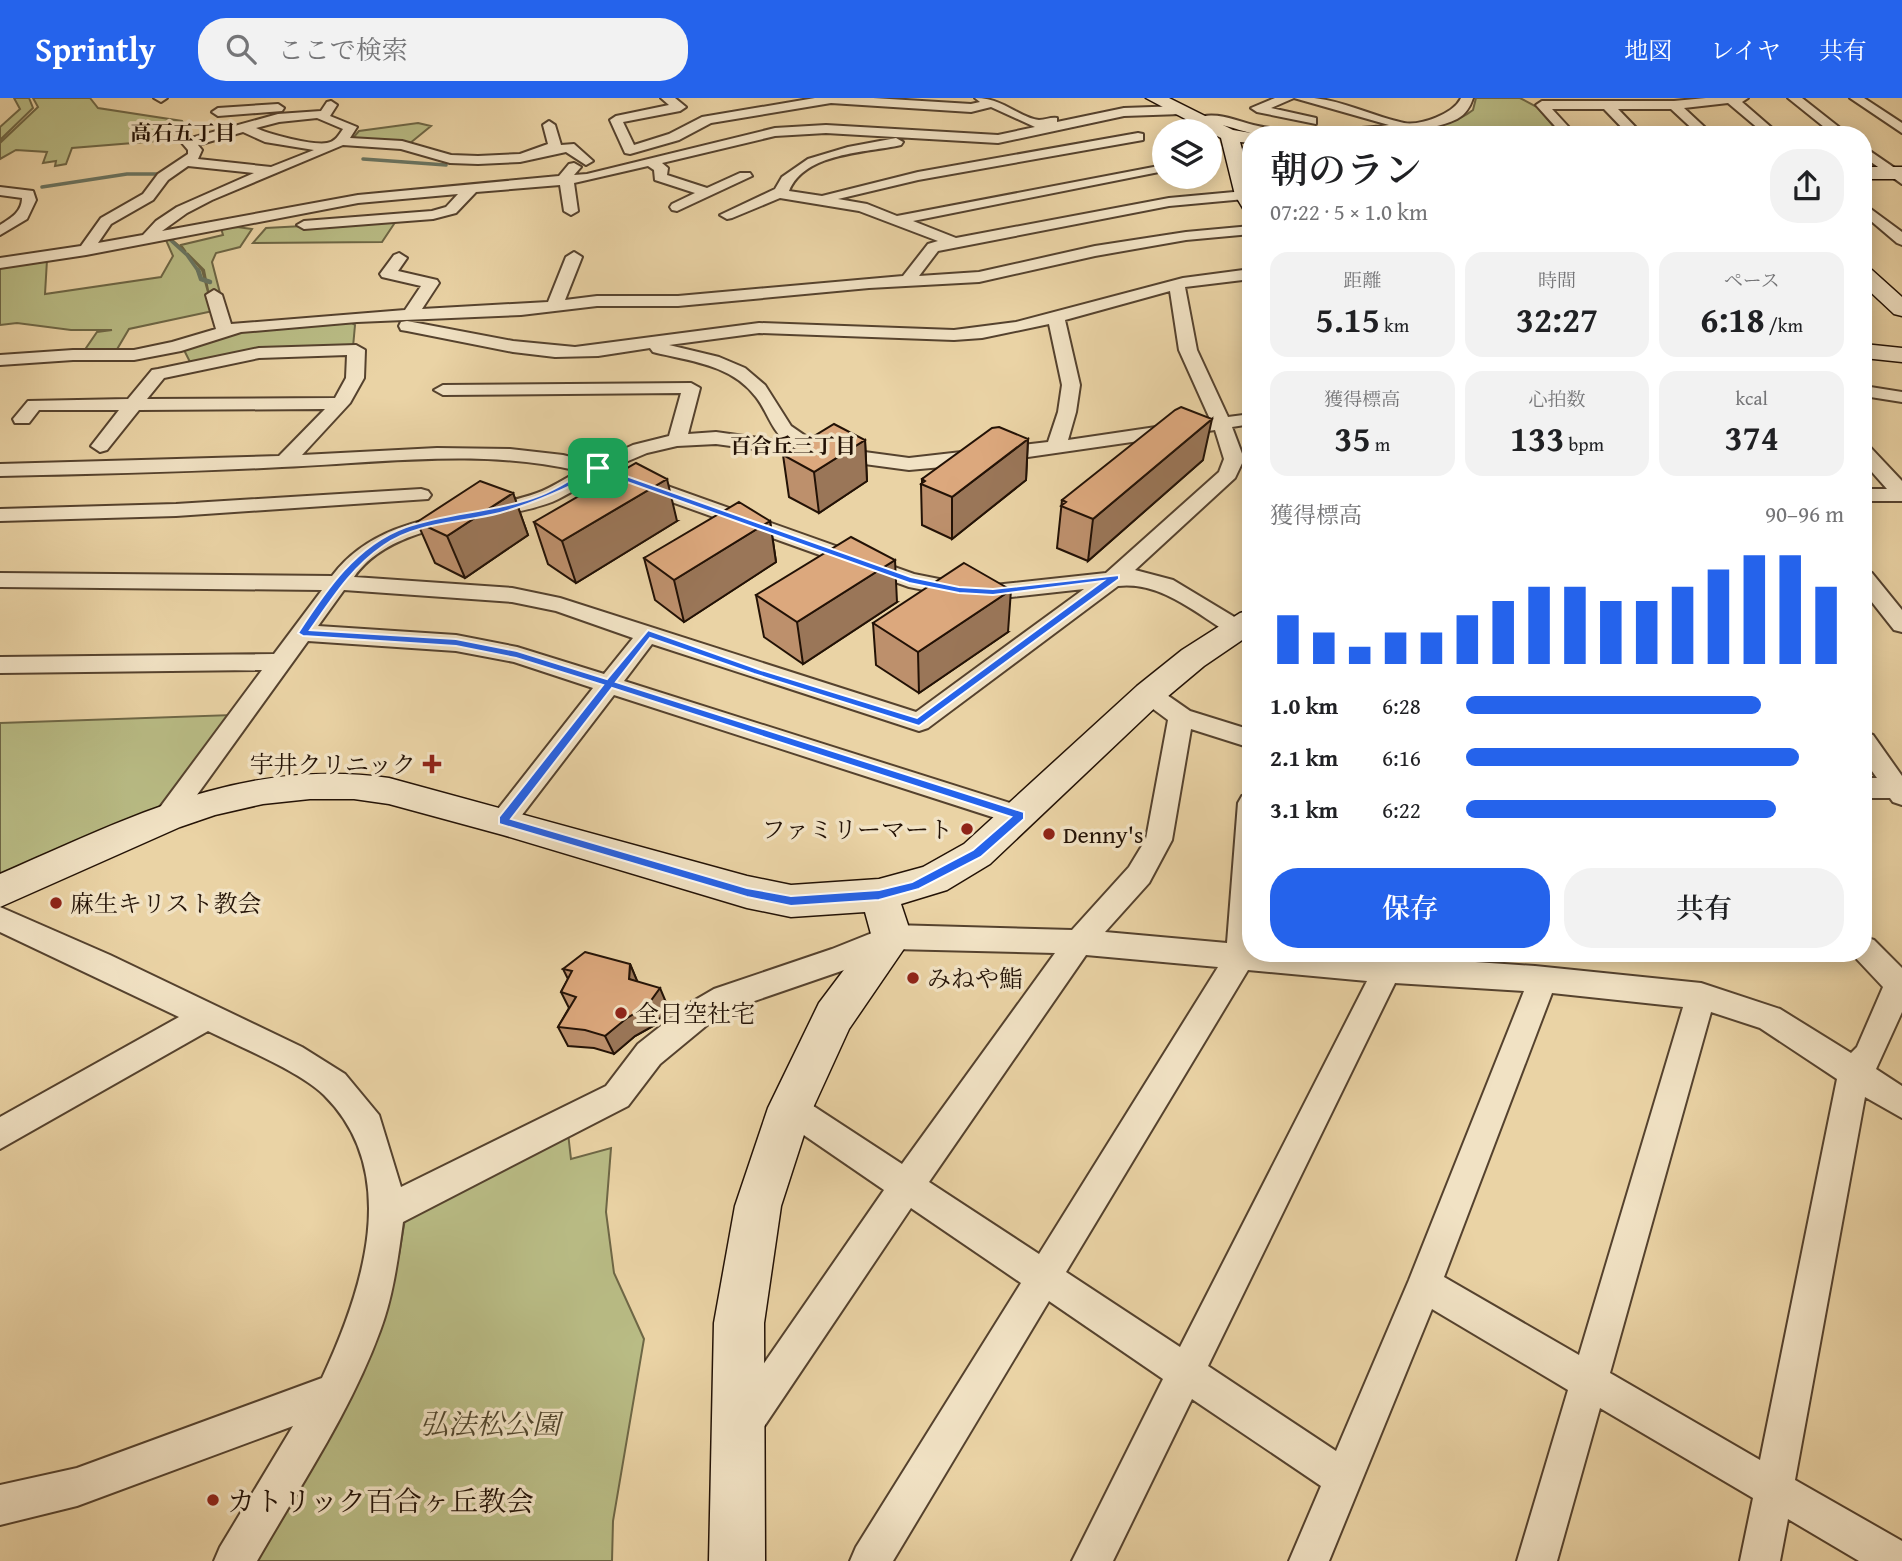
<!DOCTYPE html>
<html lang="ja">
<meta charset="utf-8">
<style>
body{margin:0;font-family:"Gentium Book Plus","Noto Serif JP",serif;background:#f2f2f2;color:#202124;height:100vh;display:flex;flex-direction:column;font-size:26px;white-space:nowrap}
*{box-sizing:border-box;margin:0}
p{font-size:23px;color:#757577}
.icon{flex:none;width:38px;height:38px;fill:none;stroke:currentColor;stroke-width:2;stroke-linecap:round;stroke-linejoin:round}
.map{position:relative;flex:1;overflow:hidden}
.drawer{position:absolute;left:1242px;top:28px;width:630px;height:836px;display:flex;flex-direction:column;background:#fff;border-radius:28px;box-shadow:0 4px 18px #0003}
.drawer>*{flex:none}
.buttons{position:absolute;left:1152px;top:21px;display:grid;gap:14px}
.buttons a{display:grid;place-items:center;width:70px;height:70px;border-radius:50%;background:#fff;box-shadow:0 4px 18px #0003;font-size:35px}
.pin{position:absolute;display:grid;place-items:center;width:60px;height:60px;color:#fff;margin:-30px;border-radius:14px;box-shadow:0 4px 10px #0006}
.round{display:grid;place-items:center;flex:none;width:74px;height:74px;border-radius:28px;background:#f2f2f2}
.head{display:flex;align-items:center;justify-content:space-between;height:119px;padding:0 28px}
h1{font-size:38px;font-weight:600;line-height:52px}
.figures{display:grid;grid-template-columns:repeat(3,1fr);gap:10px;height:119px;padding:7px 28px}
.figures div{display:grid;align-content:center;border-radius:18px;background:#f2f2f2;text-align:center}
.figures b{font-size:35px;font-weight:600}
.figures small{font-size:19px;font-weight:400}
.figures p{font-size:19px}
.chart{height:196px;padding:14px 28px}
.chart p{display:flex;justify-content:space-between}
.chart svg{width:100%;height:126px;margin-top:7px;stroke:#2563eb;stroke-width:6}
.button{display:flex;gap:14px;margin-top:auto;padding:14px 28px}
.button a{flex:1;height:80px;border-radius:28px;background:#2563eb;color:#fff;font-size:28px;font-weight:600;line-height:80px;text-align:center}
.button a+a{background:#f2f2f2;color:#202124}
ul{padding:0 28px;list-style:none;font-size:23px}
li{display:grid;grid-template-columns:112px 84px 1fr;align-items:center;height:52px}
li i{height:18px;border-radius:9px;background:#2563eb}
header{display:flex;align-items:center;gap:42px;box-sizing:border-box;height:98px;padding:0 35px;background:#2563eb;color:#fff}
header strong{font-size:33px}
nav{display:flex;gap:38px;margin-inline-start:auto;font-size:24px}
.search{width:490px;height:63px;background:#f2f2f2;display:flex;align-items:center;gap:18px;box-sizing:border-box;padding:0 24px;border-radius:28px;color:#757577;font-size:26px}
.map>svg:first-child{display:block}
</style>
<header>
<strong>Sprintly</strong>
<div class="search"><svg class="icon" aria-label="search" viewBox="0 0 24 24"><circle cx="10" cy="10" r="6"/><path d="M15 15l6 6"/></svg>ここで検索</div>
<nav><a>地図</a><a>レイヤ</a><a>共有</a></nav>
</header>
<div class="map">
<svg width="1902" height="1463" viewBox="0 0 1902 1463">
<rect width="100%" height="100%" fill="#ead3a5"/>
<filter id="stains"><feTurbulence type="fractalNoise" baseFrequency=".00286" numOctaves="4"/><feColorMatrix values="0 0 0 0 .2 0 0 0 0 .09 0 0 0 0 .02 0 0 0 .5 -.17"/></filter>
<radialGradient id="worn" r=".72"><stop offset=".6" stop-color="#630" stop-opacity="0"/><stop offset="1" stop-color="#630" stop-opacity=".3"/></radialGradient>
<path fill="#b9bc85" stroke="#6e6746" stroke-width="2" d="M14,0H29L33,10L0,42V29L20,11Z
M33,0H90L98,10L182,23L185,29L158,43L72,50L66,66L55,68L56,63L43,65L47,54L16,52L0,61V45L38,9Z
M1476,0H1520L1537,9L1561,37H1413V32C1435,28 1455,26 1473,12Z
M418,25L431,28L409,46L352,41L359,33Z
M396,123L382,144L253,145L266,130Z
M237,129L252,131L240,149L216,155L212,164L220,195L209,197L204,172L187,155L202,172L213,213L129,231L116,253H84L97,234L112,232H71L17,225L0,227V168L47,162L45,196L161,179L173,158L165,140L169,139L186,154L181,147L223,137L221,130Z
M348,223L355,227L353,249L191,266L183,250L236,233Z
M232,617L167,702L159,709L0,779V625Z
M568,1035L571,1061L611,1050L606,1114L614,1175L644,1241L613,1423L612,1463H251L365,1270L399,1157L405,1121Z"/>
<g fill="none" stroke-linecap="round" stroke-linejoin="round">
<path stroke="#6a7663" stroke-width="3.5" d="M363,61L446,67
M42,89L127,76H163
M165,137L187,157L199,174"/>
<path stroke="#6a7663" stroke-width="4.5" d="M198,172L201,181L210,184"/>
<g stroke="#55422e" stroke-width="4">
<path id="street" d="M154,0H167L161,4Z
M661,0H675L686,9L680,13L623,24L634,47L669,36L702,19L815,0H873L971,6L980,4L975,0C1004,0 1019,20 1039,22C1046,22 1050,19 1057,20V24L1124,10L1181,8L1187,12L1181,16L1124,18L998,45L826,35L775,38L662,65L668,70L667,77L707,90L740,75H750L752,78L677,113L672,112L670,109L672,106L695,95L655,82L654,72L648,68L574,85L578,113L571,117L564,113L560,87L476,94L456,115L433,121L304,131L297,127L304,123L432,113L446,109L458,96L358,105L86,157L0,170V160L81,148L101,120L143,96L158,76L188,56V52L182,45L184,42L278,16L321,13L327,4L331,3L337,7L330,18L357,29L350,40L402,43L451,57L478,58L520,56L548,46L543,27L549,23L555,27L561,47L574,46L593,63L586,67L566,54L520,64L478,66L450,65L401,51L343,47L212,102L187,115L162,133L358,97L559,78L569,66L574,65L581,69L574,77L587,76L775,30L826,27L998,37L1035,29L991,9L971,14L831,5L711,25L679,42L630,56L625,55L610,22L616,18L669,7ZM317,20L343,31C339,37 335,44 327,45C314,48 268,36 256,30L279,24ZM243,34L265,44L314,52L271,69L198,61L202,52L198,47ZM188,68L254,75L177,109L156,123L143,137L98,145L111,126L153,102L168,82Z
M1275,0C1288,0 1302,0 1314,0C1344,3 1375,19 1404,25C1420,28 1454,16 1461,0H1473C1470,9 1466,16 1457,21C1419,40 1308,40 1263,37C1247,36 1232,28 1216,26C1208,25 1202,27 1196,22C1210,10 1242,25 1258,28C1291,35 1355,32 1389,27L1294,0L1271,10L1316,20V26L1257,14L1251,10Z
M1706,0H1748L1742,4L1780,37H1766L1728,5L1684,10L1713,37H1699L1671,11H1618L1643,37H1629L1604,11H1552L1576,37H1563L1536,7L1542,3H1674Z
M1788,0H1802L1849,37H1834Z
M1850,0H1864L1902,25V35Z
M278,6L284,10L282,13L218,18L212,14L218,10Z
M1138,35L1143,36V42L918,82L838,101L867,106L897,118L1164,67V73L1159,74L913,123L956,140L1169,100L1245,93L1251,96L1250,100L1245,101L1169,108L938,153L919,178L979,174L1095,148L1186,134L1251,128V136L1186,142L1095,158L979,184L869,190L678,208H597L521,217L357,224L241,234L181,253L134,262H73L0,267V257L73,252H134L172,244L216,231L206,197L214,192L222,197L231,226L405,212L421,188L382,179L380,176L394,157L399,155L407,160L398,173L437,182L439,185L422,211L548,204L566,159L574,154L582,159L565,202L597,198H678L903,178L928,146L938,143L859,113L780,100L732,120L727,121L720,117L775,91L782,79L808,61L848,49L896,40L903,44L901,47C866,55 805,54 789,93L822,98L918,74Z
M1864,49L1902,75V86L1864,59Z
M0,89L33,93L36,102L27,121L0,137V127C11,120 22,114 22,100L0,97Z
M1864,106L1902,134V147L1897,145L1864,117Z
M1251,171V181L1185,189L1197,252L1228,319L1251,316V326L1232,329L1244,361L1235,380L1135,472L1173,482L1246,526L1249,531L1246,536L1238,538L1230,536C1196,515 1160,483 1118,488L928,630L919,633L652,546L624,583L1029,711L1033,718L1029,725L1020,728L614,597L512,730L503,733L494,730L490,723L494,716L593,590L514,564L456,553L308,543L176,726L167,729L158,726L154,719L158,712L262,572L0,575V559L274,556L322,492L0,489V475L332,478C381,413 466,420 537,395C551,390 566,380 579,373C484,350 379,365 282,369C188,374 94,376 0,378V366L279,358L325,311L139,312L107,352L100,354L91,348L119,312H39L29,325H15L13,321L28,303L128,301L152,272L158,271L259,250L356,247L365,252L364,280L350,305L302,357L437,350L510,351L563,357L594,365L633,347L669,338L681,295L443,297L434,292L443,287L691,285L700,290L688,336L716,334L786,344C771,331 767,313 756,299C731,266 689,263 653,254L650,250L598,258L555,259L513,254L407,233L401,232L399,228L401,224L407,223L513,243L575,249L759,225L954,232L1016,224L1183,180ZM1170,193L1179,252L1210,321L1068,342L1076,314L1080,287L1065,222ZM1049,226L1062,287L1058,314L1048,344L909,360L820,348L791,328L765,287L745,270L719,259L669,247L759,235L954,242L982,240ZM347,257L346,280L335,300L147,301L164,280L259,260ZM1215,332L1224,361L1219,374L1106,475L994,487L959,485L914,476L614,369L647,355L677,348L716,346L909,372L986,365ZM599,378L909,489L959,499L994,501L1084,491L916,614L560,500L512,490L354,479C395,421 491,427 552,404C568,397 584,386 599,378ZM344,492L512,504L556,513L633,540L604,576L517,549L456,537L318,528Z
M1864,288L1902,294V304L1864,298Z
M1864,348L1871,350L1902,383V403H1864V391H1887L1864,365Z
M421,391L428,393L431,397L428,401L176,418L0,423V411L176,406Z
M1864,473L1872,475L1902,512V534L1894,532L1864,494Z
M1149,588L1157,590L1190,613L1251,632V650L1191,631L1172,742L1149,785L1105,834L1227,845L1238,705L1242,698L1251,695V856L1388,858L1535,868L1701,885L1780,911L1851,955L1857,949L1883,889L1852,856H1864V839L1874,842L1902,870V914L1876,971L1902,988V1020L1865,999L1795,1382L1902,1443V1463H1859L1788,1421L1780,1463H1740L1753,1400L1600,1310L1557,1463H1517L1568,1292L1432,1211L1329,1463H1289L1321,1388L1192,1301L1113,1463H1072L1163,1281L1049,1203L893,1463H850L856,1449L1021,1185L911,1110L757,1339L744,1345L731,1339L725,1326L731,1313L884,1092L779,1020L774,1010L779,1000L790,995L801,1000L902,1066L1055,855L894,851L850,870L734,910L712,923L660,966L628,1008L403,1124C398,1160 393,1199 380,1233C350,1315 300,1388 257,1463H214L220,1449L293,1328L77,1408L0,1427V1387L77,1370L322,1280C362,1194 403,1075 324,997C299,973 240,949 208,933L0,1051V1019L179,919L0,834V809L110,857L302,949L345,976L379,1017L401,1089L606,988L638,946L690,905L714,891L832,851L892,827L1072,832L1129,769L1146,741L1168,622L1141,602L1137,596L1141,590ZM1086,857L1218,869L1039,1156L929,1084ZM1248,872L1367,883L1180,1249L1066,1174ZM1395,885L1524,893L1409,1182L1336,1353L1208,1268ZM1552,895L1683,909L1579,1257L1444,1179ZM1711,914L1760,930L1837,981L1760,1362L1610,1275Z
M1864,634L1873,637L1902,678V707L1893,704L1890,700H1864V680H1877L1864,662Z"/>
</g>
<g stroke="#231206" stroke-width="3">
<path id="secondary" d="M1146,0H1169L1233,32L1257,36L1251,37V45L1240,44L1251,84V114L1244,112L1235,97L1221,40Z
M1864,69H1902V81H1864Z
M1864,170L1872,172L1902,199V218L1894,216L1864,188Z
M1864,246L1902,250V264L1864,260Z
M1251,512V536L1204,568L1161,604L990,766L947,792L901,806L912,839L849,931L812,1012L781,1108L764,1225L765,1463H709L714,1225L735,1108L768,1010L819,905L871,836L865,814L791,819L747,810L503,737L389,706L354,701H310L263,706L215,717L180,729L0,809V776C128,720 245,659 389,680L747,778L791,787L879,781L923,769L964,746L1137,588L1182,552L1240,515Z"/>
</g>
<use href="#street" fill="#f1e2c4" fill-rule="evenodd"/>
<use href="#secondary" fill="#f1e2c4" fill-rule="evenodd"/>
</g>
<path fill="#bd906c" stroke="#231206" stroke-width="2" d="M1028,341L1026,382L952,441L922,427L921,386L922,385V381Z
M865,342L867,383L819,415L789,399L783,357Z
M1203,362L1088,463L1057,450L1062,402Z
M513,395L528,437L465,480L435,465L417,424Z
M677,423L576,485L548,466L534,424Z
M770,423L776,464L684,524L655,502L644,460Z
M756,497L897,504L803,566L764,539Z
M873,525L1008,534L919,595L876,567Z
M630,866L637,883L668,909L655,927L635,938L614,956L594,950L568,948L558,929L569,910L561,894L568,881L563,871Z"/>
<path fill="#9a7658" stroke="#231206" stroke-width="2" d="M1212,321L1203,362L1088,463L1093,421Z
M1028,341L1026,382L952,441V399Z
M865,342L867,383L819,415L814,374Z
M667,381L677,423L576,485L562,443Z
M513,395L528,437L465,480L447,438Z
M770,423L776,464L684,524L674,482Z
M895,462L897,504L803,566L797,524Z
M1011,492L1008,534L919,595L918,554Z
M630,866L638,885L629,881Z
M660,890L668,909L655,927L635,938L614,956L605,938Z"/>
<path fill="#dca87d" stroke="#231206" stroke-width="2" d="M1181,309L1212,321L1093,421L1061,408L1066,404L1062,402L1175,312Z
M834,326L865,342L814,374L783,357Z
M999,329L1028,341L952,399L921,386L925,383L922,381L992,330Z
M636,365L667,381L562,443L534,424Z
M480,383L513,395L447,438L417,424Z
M739,404L770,423L674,482L644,460Z
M851,439L895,462L797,524L756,497Z
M964,465L1011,492L918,554L873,525Z
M585,854L630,866L629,881L660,890L647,908L627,920L605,938L585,932L558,929L576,899L561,894L572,873L563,871Z"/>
<path fill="#2563eb" stroke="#fff" stroke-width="2" fill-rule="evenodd" d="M598,368L911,479L959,489L993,491L1119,477V481L919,628L754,576L650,540L616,584L1024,714V721L981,759L919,791L879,802L791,808L747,799L499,726V719L603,587L516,560L456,548L303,538L298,535C326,492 356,447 406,429C449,414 498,414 541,397C561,390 578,375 598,368ZM599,374L909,485L959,495L993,497L1103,483L917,620L761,572L648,532L607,581L517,553L456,541L310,532C332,501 351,470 383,448C416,424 462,425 500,415C536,405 566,391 599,374ZM612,590L1011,719L973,752L912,784L879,792L791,798L747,790L511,721Z"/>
<g fill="#8f2418" stroke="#f1e2c4" stroke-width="2.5">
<path d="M428.5 655.5h7v7h7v7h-7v7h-7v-7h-7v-7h7z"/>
<circle cx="967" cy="731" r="7"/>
<circle cx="1049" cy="736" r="7"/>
<circle cx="56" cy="805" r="7"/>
<circle cx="913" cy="880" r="7"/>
<circle cx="621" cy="915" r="7"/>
<circle cx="213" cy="1402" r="7"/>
</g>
<g text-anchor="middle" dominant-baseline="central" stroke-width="7" stroke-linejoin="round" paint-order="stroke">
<g font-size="21" font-weight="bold" fill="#231206" stroke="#f1e2c4">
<text x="183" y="34">高石五丁目</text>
<text x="793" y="347">百合丘三丁目</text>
</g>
<g font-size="24" fill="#231206" stroke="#f1e2c4" text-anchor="start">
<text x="416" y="666" text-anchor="end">宇井クリニック</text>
<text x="953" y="731" text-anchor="end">ファミリーマート</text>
<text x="1063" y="736">Denny's</text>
<text x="70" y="805">麻生キリスト教会</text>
<text x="927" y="880">みねや鮨</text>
<text x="635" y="915">全日空社宅</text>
</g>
<g font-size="28" font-style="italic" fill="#50452c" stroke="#f1e2c4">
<text x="490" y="1325">弘法松公園</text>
</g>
<g font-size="28" fill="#231206" stroke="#f1e2c4" text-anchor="start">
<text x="227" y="1402">カトリック百合ヶ丘教会</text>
</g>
</g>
<rect width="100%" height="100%" filter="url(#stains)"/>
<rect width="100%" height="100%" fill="url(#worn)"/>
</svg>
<div class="buttons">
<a><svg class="icon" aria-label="layers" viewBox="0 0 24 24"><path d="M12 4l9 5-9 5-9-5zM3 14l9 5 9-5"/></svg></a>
</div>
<div class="pin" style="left:598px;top:370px;background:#1e9e55"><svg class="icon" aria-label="arrive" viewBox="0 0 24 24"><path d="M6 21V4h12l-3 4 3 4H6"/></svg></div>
<section class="drawer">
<div class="head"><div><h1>朝のラン</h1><p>07:22 · 5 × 1.0 km</p></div><a class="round"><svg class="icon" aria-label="share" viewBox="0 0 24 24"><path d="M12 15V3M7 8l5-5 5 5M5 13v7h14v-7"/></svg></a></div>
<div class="figures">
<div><p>距離</p><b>5.15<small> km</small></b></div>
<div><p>時間</p><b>32:27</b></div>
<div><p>ペース</p><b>6:18<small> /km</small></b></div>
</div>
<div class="figures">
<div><p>獲得標高</p><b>35<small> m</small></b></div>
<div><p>心拍数</p><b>133<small> bpm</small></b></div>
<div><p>kcal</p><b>374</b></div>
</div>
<div class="chart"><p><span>獲得標高</span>90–96 m</p>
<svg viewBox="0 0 160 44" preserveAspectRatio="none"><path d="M5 44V27M15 44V33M25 44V38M35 44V33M45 44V33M55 44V27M65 44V22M75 44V17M85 44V17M95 44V22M105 44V22M115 44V17M125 44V11M135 44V6M145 44V6M155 44V17"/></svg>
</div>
<ul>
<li><b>1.0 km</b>6:28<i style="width:78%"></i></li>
<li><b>2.1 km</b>6:16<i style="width:88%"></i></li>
<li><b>3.1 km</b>6:22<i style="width:82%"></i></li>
</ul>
<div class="button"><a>保存</a><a>共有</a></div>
</section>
</div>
